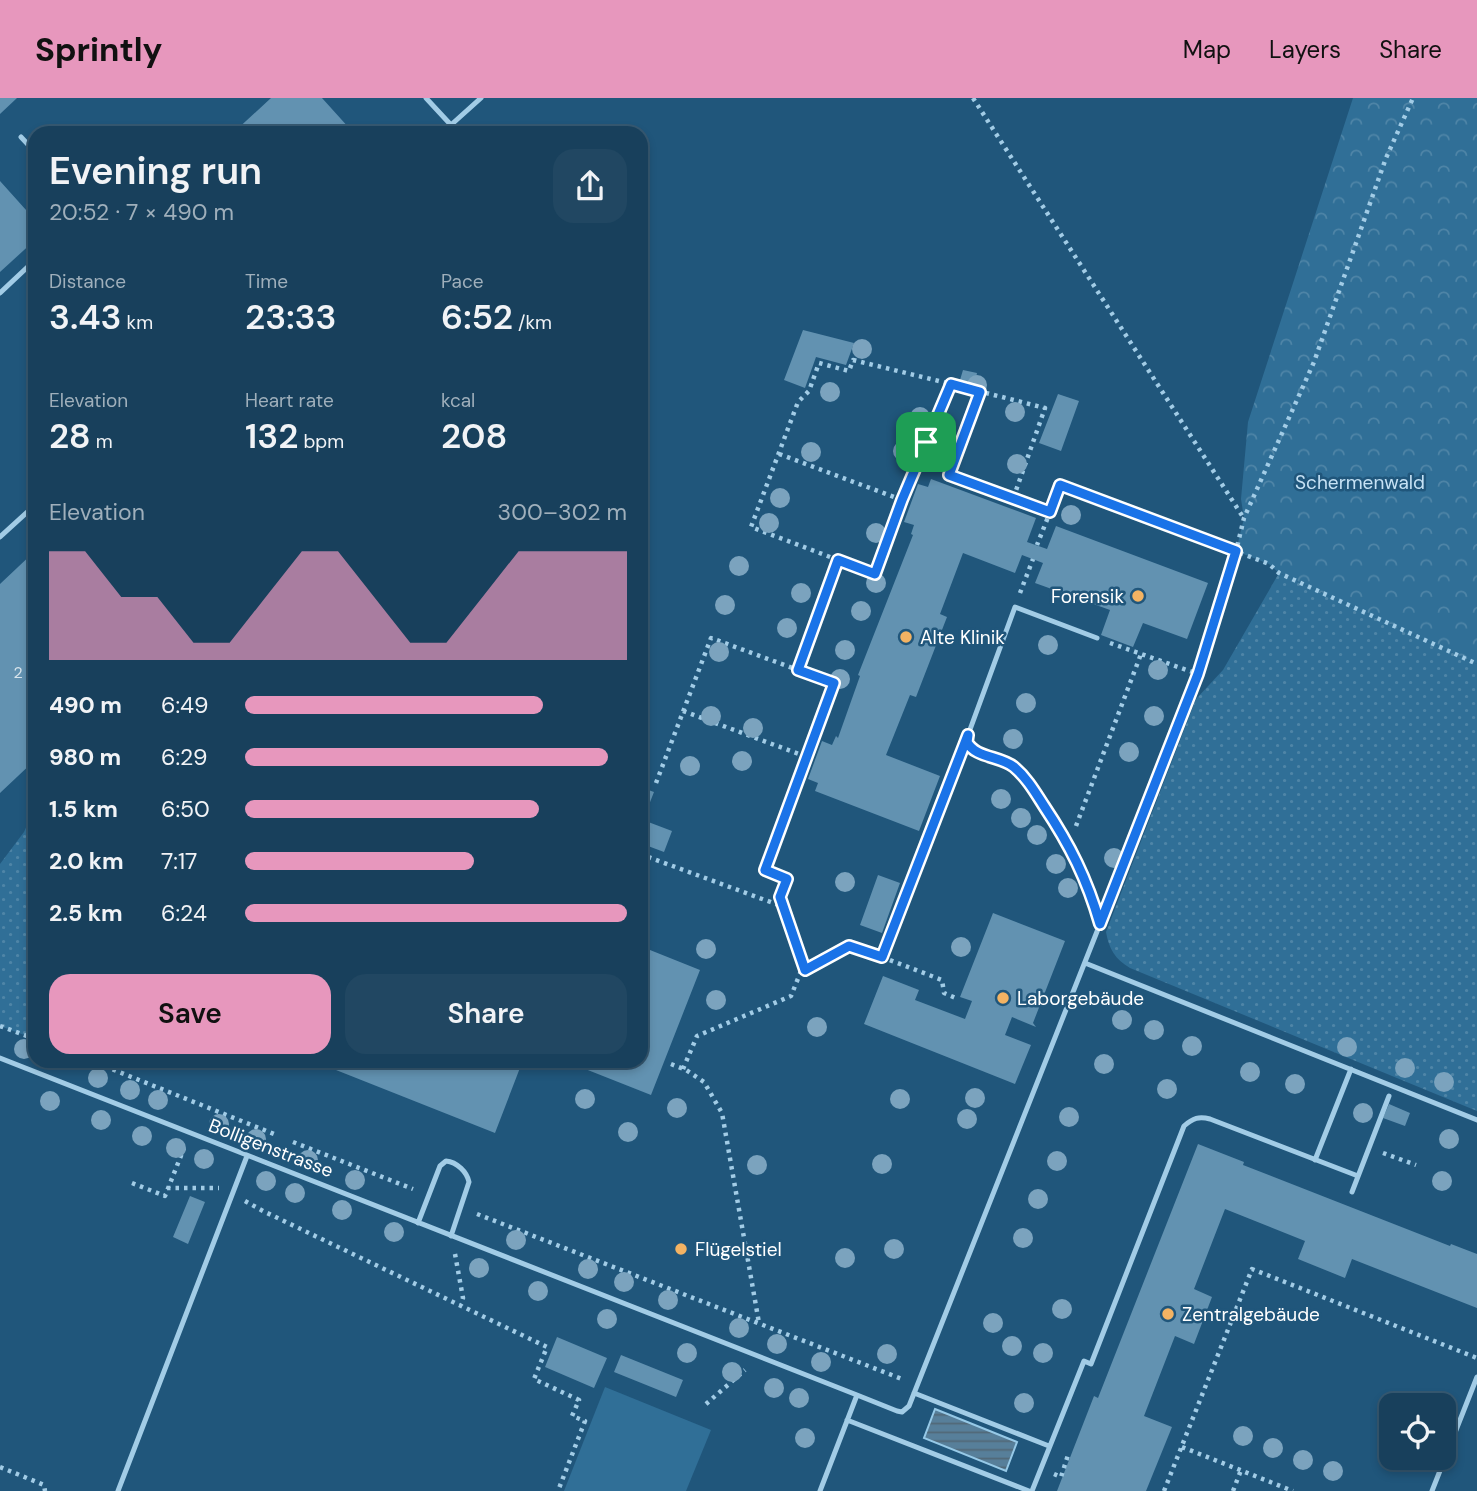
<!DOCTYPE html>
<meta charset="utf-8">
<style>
body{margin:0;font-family:"DM Sans",sans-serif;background:#214762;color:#f1f3f6;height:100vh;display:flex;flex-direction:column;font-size:26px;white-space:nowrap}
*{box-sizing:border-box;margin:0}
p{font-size:23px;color:#9fafbb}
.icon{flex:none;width:38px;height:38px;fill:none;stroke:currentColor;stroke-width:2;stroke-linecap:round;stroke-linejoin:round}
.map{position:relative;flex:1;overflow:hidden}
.details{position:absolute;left:28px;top:28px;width:620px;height:942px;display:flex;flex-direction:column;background:#18405c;border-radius:21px;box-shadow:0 4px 10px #0003,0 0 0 2px #365972}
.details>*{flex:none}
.controls{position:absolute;left:1379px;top:1295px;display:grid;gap:14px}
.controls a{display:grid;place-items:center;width:77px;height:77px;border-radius:14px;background:#18405c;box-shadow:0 4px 10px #0003,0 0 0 2px #365972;font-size:35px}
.pin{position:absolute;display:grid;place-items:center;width:60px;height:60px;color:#fff;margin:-30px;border-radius:14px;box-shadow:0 4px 10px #0006}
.round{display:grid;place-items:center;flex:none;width:74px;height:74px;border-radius:21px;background:#214762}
.headline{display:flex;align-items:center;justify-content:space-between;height:119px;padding:0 21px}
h1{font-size:38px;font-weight:600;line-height:52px}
.metrics{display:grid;grid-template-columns:repeat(3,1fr);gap:10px;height:119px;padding:7px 21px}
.metrics div{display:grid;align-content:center}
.metrics b{font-size:35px;font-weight:600}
.metrics small{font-size:19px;font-weight:400}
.metrics p{font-size:19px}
.chart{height:196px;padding:14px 21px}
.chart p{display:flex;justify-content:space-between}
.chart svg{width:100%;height:126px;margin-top:7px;fill:#e797bd;opacity:.7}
.primary-button{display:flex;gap:14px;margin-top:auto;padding:14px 21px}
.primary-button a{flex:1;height:80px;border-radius:21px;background:#e797bd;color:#111;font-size:28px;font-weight:600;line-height:80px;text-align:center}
.primary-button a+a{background:#214762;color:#f1f3f6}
ul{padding:0 21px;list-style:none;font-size:23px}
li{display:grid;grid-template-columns:112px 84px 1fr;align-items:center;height:52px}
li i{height:18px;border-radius:9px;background:#e797bd}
header{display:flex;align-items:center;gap:42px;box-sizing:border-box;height:98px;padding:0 35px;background:#e797bd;color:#111}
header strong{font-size:33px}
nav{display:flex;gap:38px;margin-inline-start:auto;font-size:24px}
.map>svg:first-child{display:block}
</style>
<header>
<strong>Sprintly</strong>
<nav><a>Map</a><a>Layers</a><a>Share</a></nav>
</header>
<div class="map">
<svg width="1477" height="1393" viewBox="0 0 1477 1393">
<defs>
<pattern id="grass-dots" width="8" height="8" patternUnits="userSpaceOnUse" patternTransform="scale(1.75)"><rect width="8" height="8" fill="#306f97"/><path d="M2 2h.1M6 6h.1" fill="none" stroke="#4f85a7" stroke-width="1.8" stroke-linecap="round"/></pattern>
<pattern id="forest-crowns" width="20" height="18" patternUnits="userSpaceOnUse" patternTransform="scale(1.75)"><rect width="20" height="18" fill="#306f97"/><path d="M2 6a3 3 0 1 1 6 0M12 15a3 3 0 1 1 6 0" fill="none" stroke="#4f85a7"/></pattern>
<pattern id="water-rules" width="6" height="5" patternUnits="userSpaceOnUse" patternTransform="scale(1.75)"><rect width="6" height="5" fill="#577f9a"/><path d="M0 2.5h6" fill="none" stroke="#526877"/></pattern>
</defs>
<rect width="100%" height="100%" fill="#20567b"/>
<path fill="url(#grass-dots)" d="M1279,475L1477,566V1013L1130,870C1115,861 1109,851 1106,834L1196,601L1223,572Z
M35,694V941L0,928V766L24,734L32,716L29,700Z"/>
<path fill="url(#forest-crowns)" d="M1353,0H1477V566L1279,475L1269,466L1236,453L1244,420L1241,401L1248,324Z"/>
<path fill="#306f97" d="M605,1289L711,1332L686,1393H564Z"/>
<path fill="url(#water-rules)" stroke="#96c9e7" stroke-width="2" d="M935,1311L1017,1344L1006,1373L924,1340Z"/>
<path fill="#6292b1" d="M0,0H17L0,16Z
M271,0H322L350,31L346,35H233Z
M0,83L35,122V142L0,174Z
M803,232L854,245L846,267L816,259L805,290L784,282Z
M963,272L977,275L975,285L960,282Z
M1058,296L1079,303L1061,353L1039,345Z
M931,381L1036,420L1027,444L1047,451L1056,428L1208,485L1187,541L1143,525L1133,549L1101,537L1110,512L1035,485L1043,465L1022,457L1015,475L963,455L940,516L947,519L916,599L910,597L886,657L940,678L919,733L815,693L818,685L808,681L822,643L832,647L836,638L838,640L860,578L858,577L913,437L911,436L914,427L904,424L918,386L928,389Z
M35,453V662L0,695V486Z
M640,689L654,694L643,722L672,733L664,754L640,745Z
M878,777L900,785L882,835L860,827Z
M993,815L1065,843L1033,925L1036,929L1012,919L1005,937L1031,947L1015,986L864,926L883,878L919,892L915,902L965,921L972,903L960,899Z
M640,848L700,872L651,997L565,963L640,962Z
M340,962H523L495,1035L336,972Z
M1389,1006L1410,1015L1405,1028L1383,1020Z
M1198,1046L1244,1064L1243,1067L1450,1148L1451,1146L1477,1156V1210L1352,1161L1345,1180L1298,1161L1305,1143L1225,1111L1194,1191L1212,1199L1194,1246L1175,1238L1144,1318L1172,1329L1146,1393H1057L1094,1298L1098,1300Z
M190,1098L205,1104L188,1146L173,1139Z
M557,1239L607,1260L594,1290L545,1269Z
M621,1257L683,1282L676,1299L614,1274Z"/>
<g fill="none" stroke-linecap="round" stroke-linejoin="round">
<path stroke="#a2cce6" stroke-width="4.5" stroke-dasharray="3.5 5" stroke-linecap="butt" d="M973,0L1243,419
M980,294L949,377L1013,401
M779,356L902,402
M1050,414L1060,387L1269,466L1279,475L1477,566
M838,462L751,429L798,304L809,293L819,265L849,273L853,262L951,286
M1020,495L1033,461
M1110,545L1198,576
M683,613L807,659
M656,685L711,540L798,572
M1076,728L1141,556
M640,756L784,809L805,872
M1110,799L1198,576L1236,453L1244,420L1314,264L1386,60L1413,0
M784,809L780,799L787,781L765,772L834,585L798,572L838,462L875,476L902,402L951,286L1045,310L1013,401L1050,414L1037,447
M882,859L942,882L944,895L958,901
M0,928L35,941
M89,962L274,1036
M671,966L686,972L704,984L722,1015L759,1225
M683,971L697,938L791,898L801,873L849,848L882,859L959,660
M293,1044L413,1091
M1383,1055L1416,1067
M132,1085L165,1098L184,1050
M167,1090H219
M245,1103L263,1113L547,1249L534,1281L579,1302L572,1318L585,1323L558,1393
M477,1116L902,1281
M455,1156L463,1200L461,1207
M706,1306L745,1272
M1182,1349L1293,1393
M0,1369L44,1387L45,1393
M1054,1376L1061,1379L1068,1357
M1164,1393L1252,1171L1477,1260
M1233,1393L1241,1372"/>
<path stroke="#a2cce6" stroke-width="5" d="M426,0L451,27
M442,35L481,0
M21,39L35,54
M0,195L35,162
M0,439L35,407
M1085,865L1477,1022
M0,960L857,1297
M1315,1062L1351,971
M1352,1094L1389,998
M418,1125L440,1068L446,1063C457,1064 467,1074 469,1084L451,1138
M914,1295L1049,1348
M847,1322L1029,1393
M118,1393L247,1058
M820,1393L857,1297L897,1313L902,1314L909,1308L1100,826C1087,781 1070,747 1044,708C1035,694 1027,680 1014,669C1001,658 975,661 967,644L968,637L1015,509L1097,540
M1032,1393L1084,1263L1091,1266L1184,1028C1193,1020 1199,1018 1210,1021L1358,1078
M1432,1393L1477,1279"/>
</g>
<g fill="#7ba3be">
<circle cx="862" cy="251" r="10"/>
<circle cx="977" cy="287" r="10"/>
<circle cx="830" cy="294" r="10"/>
<circle cx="1015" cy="314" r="10"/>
<circle cx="920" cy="319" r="10"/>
<circle cx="903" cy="353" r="10"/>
<circle cx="811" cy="354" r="10"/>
<circle cx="1017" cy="366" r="10"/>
<circle cx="780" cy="400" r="10"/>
<circle cx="1071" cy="417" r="10"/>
<circle cx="769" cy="425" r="10"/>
<circle cx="876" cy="435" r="10"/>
<circle cx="739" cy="468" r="10"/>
<circle cx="876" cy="485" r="10"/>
<circle cx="801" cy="495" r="10"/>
<circle cx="725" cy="507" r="10"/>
<circle cx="861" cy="513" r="10"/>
<circle cx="787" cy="530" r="10"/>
<circle cx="1048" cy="547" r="10"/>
<circle cx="845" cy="552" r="10"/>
<circle cx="719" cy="554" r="10"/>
<circle cx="1158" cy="572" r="10"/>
<circle cx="840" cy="581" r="10"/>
<circle cx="1026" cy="605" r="10"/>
<circle cx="711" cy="618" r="10"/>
<circle cx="1154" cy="618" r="10"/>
<circle cx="753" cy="630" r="10"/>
<circle cx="1013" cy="641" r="10"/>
<circle cx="1129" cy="654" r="10"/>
<circle cx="742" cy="663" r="10"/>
<circle cx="690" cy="668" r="10"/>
<circle cx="1001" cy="701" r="10"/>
<circle cx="1021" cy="720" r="10"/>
<circle cx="1037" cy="737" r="10"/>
<circle cx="1114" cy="760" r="10"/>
<circle cx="1056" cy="766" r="10"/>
<circle cx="845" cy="784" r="10"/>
<circle cx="1068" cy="790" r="10"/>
<circle cx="961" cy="849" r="10"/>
<circle cx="706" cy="851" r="10"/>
<circle cx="716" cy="902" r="10"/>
<circle cx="1122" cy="922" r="10"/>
<circle cx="817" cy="929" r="10"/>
<circle cx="1154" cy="932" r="10"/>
<circle cx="1192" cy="948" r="10"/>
<circle cx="1347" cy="949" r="10"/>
<circle cx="24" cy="951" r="10"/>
<circle cx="1104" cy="966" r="10"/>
<circle cx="1405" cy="970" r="10"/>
<circle cx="1250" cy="974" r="10"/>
<circle cx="98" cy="980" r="10"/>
<circle cx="1444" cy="984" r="10"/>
<circle cx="1295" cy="986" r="10"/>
<circle cx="1167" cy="991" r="10"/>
<circle cx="130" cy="992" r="10"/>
<circle cx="975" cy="1000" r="10"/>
<circle cx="585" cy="1001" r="10"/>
<circle cx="900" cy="1001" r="10"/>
<circle cx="158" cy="1002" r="10"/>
<circle cx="50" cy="1003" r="10"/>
<circle cx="677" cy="1010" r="10"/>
<circle cx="1363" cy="1015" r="10"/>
<circle cx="1069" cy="1019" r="10"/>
<circle cx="967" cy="1021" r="10"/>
<circle cx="101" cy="1022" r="10"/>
<circle cx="219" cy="1026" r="10"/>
<circle cx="628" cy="1034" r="10"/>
<circle cx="142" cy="1038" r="10"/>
<circle cx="256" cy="1041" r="10"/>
<circle cx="1449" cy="1041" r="10"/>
<circle cx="176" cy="1050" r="10"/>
<circle cx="204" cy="1061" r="10"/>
<circle cx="308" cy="1062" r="10"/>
<circle cx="1057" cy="1063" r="10"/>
<circle cx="882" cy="1066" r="10"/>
<circle cx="757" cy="1067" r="10"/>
<circle cx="355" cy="1082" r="10"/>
<circle cx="266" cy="1083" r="10"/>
<circle cx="1442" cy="1083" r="10"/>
<circle cx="295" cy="1095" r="10"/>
<circle cx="1038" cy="1101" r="10"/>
<circle cx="342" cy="1112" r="10"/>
<circle cx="394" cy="1134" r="10"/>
<circle cx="1023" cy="1140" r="10"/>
<circle cx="516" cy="1142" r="10"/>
<circle cx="894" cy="1151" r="10"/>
<circle cx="845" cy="1160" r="10"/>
<circle cx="479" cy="1170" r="10"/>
<circle cx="588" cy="1171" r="10"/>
<circle cx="624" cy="1184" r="10"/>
<circle cx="538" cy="1193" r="10"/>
<circle cx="668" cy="1202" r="10"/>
<circle cx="1062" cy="1211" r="10"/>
<circle cx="607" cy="1221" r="10"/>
<circle cx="993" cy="1225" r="10"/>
<circle cx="739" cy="1230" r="10"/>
<circle cx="777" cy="1246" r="10"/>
<circle cx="1012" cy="1248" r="10"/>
<circle cx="687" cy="1255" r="10"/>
<circle cx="1043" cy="1255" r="10"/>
<circle cx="887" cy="1256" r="10"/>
<circle cx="821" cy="1264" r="10"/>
<circle cx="732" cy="1274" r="10"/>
<circle cx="774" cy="1290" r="10"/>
<circle cx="799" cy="1300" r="10"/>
<circle cx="1024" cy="1305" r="10"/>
<circle cx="1243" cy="1338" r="10"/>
<circle cx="805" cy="1340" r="10"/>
<circle cx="1273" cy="1350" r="10"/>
<circle cx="1303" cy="1362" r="10"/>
<circle cx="1333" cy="1373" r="10"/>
</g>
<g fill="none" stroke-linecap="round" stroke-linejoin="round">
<g stroke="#fff" stroke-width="14">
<path id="route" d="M951,286L980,294L949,377L1050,414L1060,387L1236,453L1198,576L1100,826C1087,781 1070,747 1044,708C1035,694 1027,680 1014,669C1001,658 975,660 967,644L968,637L882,859L849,848L805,872L780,799L787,781L765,772L834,585L798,572L838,462L875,476L902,402Z"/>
</g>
<use href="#route" stroke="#1a73e8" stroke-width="9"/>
</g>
<g fill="#f3b363" stroke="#20567b" stroke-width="2.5">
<circle cx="1138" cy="498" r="7"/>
<circle cx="906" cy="539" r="7"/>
<circle cx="1003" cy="900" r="7"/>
<circle cx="681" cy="1151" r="7"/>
<circle cx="1168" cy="1216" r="7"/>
</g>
<g text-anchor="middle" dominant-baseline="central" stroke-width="5" stroke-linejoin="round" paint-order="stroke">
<g font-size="16" fill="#d8e4ec">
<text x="18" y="574">2</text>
</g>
<g font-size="19" fill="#c6e2f5" stroke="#20567b">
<text x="1360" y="384">Schermenwald</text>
</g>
<g font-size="19" fill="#fff" stroke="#20567b" text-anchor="start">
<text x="1124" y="498" text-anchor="end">Forensik</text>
<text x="920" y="539">Alte Klinik</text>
<text x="1017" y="900">Laborgebäude</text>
<text x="695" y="1151">Flügelstiel</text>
<text x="1182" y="1216">Zentralgebäude</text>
</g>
<g font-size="19" fill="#fff" stroke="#20567b">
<text transform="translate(271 1050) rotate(21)">Bolligenstrasse</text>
</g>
</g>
</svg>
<div class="controls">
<a><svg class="icon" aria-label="locate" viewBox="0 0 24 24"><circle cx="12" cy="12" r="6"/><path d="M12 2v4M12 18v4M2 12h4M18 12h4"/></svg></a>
</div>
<div class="pin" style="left:926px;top:344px;background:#1e9e55"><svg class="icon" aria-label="arrive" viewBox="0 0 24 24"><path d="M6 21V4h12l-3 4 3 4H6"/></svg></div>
<section class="details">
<div class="headline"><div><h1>Evening run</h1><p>20:52 · 7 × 490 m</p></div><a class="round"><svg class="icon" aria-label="share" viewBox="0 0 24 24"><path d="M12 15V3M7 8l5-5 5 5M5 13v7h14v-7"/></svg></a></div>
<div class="metrics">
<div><p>Distance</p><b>3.43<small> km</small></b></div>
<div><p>Time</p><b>23:33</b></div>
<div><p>Pace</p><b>6:52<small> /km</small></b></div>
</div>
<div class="metrics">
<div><p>Elevation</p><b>28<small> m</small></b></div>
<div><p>Heart rate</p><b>132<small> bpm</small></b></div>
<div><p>kcal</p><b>208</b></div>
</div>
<div class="chart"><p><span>Elevation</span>300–302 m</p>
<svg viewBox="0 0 160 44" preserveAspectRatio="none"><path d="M0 44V6L10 6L20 22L30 22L40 38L50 38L60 22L70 6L80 6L90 22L100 38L110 38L120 22L130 6L140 6L150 6L160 6V44z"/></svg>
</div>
<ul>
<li><b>490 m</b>6:49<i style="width:78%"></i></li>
<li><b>980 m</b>6:29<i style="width:95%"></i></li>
<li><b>1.5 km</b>6:50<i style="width:77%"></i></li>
<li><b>2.0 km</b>7:17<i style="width:60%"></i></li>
<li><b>2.5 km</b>6:24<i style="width:100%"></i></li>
</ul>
<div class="primary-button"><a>Save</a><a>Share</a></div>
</section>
</div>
